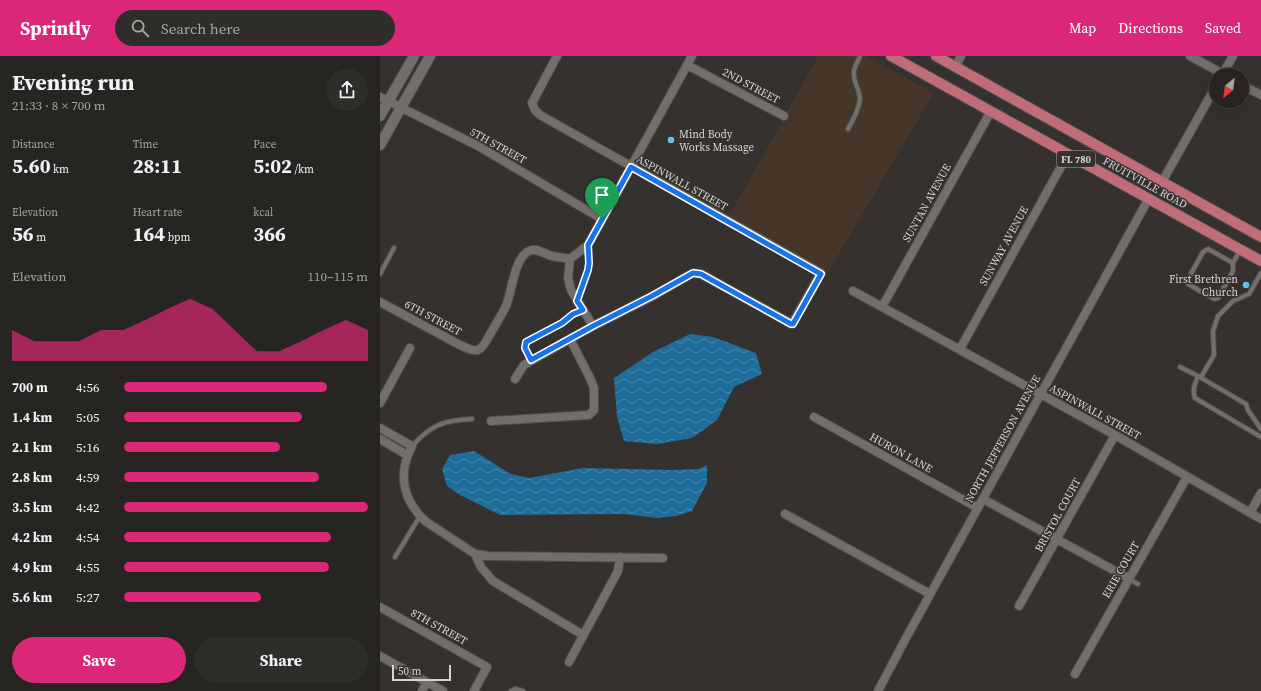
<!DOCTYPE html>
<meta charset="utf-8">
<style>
body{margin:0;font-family:"Source Serif 4",serif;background:#2f2d2a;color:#f1f3f6;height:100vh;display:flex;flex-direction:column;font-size:15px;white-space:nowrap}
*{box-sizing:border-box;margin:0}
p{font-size:13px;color:#a4a5a5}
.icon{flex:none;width:22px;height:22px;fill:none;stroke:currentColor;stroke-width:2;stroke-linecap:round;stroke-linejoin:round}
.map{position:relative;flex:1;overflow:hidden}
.details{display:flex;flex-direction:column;background:#272522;width:380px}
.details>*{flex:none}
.needle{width:26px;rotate:209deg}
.controls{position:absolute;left:829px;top:12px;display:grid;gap:8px}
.controls a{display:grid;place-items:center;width:40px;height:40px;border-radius:50%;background:#272522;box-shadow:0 4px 16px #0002,0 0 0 1px #434240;font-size:20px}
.scale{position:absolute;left:12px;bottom:10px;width:59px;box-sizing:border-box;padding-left:4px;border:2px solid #d6d4d3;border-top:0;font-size:11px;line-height:14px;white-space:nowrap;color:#d6d4d3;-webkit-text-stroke:3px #34312e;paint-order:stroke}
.pin{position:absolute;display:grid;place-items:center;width:34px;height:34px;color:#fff;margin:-41px -17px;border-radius:50% 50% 50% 0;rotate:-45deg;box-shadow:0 0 4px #0007}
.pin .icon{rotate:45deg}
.round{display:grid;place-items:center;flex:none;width:42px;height:42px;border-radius:21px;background:#2f2d2a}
.headline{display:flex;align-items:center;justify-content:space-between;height:68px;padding:0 12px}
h1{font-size:22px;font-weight:700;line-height:30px}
.metrics{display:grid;grid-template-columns:repeat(3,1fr);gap:6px;height:68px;padding:4px 12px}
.metrics div{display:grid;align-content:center}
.metrics b{font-size:20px;font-weight:700}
.metrics small{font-size:11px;font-weight:400}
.metrics p{font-size:11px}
.chart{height:112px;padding:8px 12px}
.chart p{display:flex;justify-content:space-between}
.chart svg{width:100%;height:72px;margin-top:4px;fill:#db2777;opacity:.7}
.action{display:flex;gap:8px;margin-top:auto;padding:8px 12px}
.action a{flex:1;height:46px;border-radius:24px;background:#db2777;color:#fff;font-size:16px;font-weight:700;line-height:46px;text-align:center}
.action a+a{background:#2f2d2a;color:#f1f3f6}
ul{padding:0 12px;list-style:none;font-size:13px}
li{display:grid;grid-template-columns:64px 48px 1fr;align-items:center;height:30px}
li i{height:10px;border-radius:5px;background:#db2777}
header{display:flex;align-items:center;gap:24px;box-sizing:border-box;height:56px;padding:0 20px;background:#db2777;color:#fff}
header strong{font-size:19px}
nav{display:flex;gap:22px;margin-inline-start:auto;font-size:14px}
.search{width:280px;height:36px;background:#2f2d2a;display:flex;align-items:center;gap:10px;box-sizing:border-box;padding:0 14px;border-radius:22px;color:#a4a5a5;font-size:15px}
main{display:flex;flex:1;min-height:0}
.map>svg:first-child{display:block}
</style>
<header>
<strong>Sprintly</strong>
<div class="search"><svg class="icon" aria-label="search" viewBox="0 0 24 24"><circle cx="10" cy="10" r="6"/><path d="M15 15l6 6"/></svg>Search here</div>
<nav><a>Map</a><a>Directions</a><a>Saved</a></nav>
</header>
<main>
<section class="details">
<div class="headline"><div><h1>Evening run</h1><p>21:33 · 8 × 700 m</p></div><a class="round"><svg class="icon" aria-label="share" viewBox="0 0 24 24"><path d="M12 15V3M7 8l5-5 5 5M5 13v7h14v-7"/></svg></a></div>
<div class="metrics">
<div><p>Distance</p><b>5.60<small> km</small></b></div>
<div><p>Time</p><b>28:11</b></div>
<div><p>Pace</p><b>5:02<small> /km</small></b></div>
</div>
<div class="metrics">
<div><p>Elevation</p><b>56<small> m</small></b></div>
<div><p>Heart rate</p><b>164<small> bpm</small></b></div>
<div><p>kcal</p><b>366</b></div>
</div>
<div class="chart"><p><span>Elevation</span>110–115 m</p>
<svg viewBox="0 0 160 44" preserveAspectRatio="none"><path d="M0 44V25L10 32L20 32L30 32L40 25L50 25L60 19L70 12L80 6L90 12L100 25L110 38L120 38L130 32L140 25L150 19L160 25V44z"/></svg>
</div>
<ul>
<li><b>700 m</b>4:56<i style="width:83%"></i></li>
<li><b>1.4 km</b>5:05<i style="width:73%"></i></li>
<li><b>2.1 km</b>5:16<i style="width:64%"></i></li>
<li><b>2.8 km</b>4:59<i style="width:80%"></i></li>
<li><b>3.5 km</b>4:42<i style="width:100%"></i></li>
<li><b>4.2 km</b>4:54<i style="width:85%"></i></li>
<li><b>4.9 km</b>4:55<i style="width:84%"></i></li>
<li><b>5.6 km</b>5:27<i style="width:56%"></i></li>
</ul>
<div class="action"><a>Save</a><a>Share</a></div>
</section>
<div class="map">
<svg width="881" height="635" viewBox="0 0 881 635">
<defs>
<pattern id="water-waves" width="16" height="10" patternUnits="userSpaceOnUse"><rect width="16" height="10" fill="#1f6d9a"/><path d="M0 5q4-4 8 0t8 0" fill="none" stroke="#4988ac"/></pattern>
</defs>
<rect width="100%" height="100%" fill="#34312e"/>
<path fill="#453629" d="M438,0H486L554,37L444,223L447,215L349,160L403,64L406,65L410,58L407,56Z"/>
<path fill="url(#water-waves)" d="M310,278L333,281L376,297L382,318L354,331L337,364L312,382L277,388L244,385L237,361L234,322L273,296Z
M94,395L131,418L149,422L203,412L292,414L319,413L327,409V427L312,455L296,460L277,462L244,458L120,459L80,439L67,430L62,413L70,399Z"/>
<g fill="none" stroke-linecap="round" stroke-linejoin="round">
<g stroke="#504d4b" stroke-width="6">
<path id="service" d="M468,73C473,64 479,54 480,43C480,33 472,25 474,15C475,10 478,5 480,0
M853,207L828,193L823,196L808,223V228L834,243L838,242L853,215V207L860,194
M0,218L14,192
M198,245C207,222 210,215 208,190
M151,305L145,293L146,287L182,267L193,259L203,254
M800,311L818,320
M821,321L834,299L833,275L838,260L853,245L869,238L881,217
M881,373L868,354L866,348L818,320C815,328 812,334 815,342L881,381
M32,390C51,369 64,364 92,363
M15,501L40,460
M748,523L758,528
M131,635L135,633L143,635"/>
</g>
<g stroke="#504d4b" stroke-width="10">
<path id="minor" d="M810,0L845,19
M307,9L404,60
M575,11L581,0
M842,19L853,0
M862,29L881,39
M0,41L98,90L222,163
M782,126L836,30
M473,235L735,379L881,463
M0,246L78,288C83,290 92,296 98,294C103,292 107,284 109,280C115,270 121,260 126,250C132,236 134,202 149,195C157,191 164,198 172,200C178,201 184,202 190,203
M502,251L611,55
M213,270L191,234L188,222L190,203L208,189L312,0
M580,293L688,98
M135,323L144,309L213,270L273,240L313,217L321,218L412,268L441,217L160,59L155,54L152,47L177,0
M0,347L30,292
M434,361L598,452
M111,365L209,359L214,354V332L209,320L190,283
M0,372L32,390C18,417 22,443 45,465L95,498L109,500L283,502
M0,383L27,399
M603,443L748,522
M870,457L881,437
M405,458L550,538
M95,498L101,511L113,525L203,579
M639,550L735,379
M0,551L107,611L94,635
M0,600L63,635
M189,606L238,515L240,501
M695,618L807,421
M42,635L47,626
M498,635L526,582L769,142"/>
</g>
<g stroke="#504d4b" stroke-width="12">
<path id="secondary" d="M0,60L34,0
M0,89L50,0"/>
</g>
<g stroke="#504d4b" stroke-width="12">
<path id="primary" d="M511,0L881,205
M556,0L881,181"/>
</g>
<use href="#service" stroke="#716e6b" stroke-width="4"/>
<use href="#minor" stroke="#716e6b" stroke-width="8"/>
<use href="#secondary" stroke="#716e6b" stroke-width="10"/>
<use href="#primary" stroke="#c06d77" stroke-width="10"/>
</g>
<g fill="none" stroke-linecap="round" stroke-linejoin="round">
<g stroke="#fff" stroke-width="8">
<path id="route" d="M251,111L441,218L413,268H411L321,218L313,217L272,240L213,270L151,304L145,292L146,286L182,267L193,258L203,254L197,245L208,214L209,207L208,189Z"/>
</g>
<use href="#route" stroke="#1a73e8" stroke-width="5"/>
</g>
<g fill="#5cc7e7" stroke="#34312e" stroke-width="1.5">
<circle cx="291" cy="84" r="4"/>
<circle cx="866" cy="229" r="4"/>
</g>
<g text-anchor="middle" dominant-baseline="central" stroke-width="3" stroke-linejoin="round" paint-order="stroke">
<rect fill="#34312e" stroke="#a5a3a2" stroke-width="1" x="677" y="95" width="38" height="16" rx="3"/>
<g font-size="10" font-weight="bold" fill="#d6d4d3">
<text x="696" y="103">FL 780</text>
</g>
<g font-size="11" fill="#d6d4d3" stroke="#34312e">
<text transform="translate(371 30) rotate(28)">2ND STREET</text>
<text transform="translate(118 90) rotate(29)">5TH STREET</text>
<text transform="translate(302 127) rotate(29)">ASPINWALL STREET</text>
<text transform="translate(765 127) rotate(29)">FRUITVILLE ROAD</text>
<text transform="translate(547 147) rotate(-61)">SUNTAN AVENUE</text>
<text transform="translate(624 190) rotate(-61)">SUNWAY AVENUE</text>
<text transform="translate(53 262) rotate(28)">6TH STREET</text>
<text transform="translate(715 356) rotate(29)">ASPINWALL STREET</text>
<text transform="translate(623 383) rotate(-61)">NORTH JEFFERSON AVENUE</text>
<text transform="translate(521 397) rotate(29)">HURON LANE</text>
<text transform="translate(678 459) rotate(-61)">BRISTOL COURT</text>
<text transform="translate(741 514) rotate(-60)">ERIE COURT</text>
<text transform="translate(59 571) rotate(29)">8TH STREET</text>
</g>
<g font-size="11" fill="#d6d4d3" stroke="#34312e" text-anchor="start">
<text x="299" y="78">Mind Body<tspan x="299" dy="13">Works Massage</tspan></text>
<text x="858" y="223" text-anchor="end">First Brethren<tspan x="858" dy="13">Church</tspan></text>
</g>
</g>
</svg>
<div class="controls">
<a><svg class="needle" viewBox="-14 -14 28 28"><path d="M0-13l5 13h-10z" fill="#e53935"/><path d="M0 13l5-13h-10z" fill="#a4a5a5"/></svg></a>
</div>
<div class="scale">50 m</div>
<div class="pin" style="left:222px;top:163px;background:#1e9e55"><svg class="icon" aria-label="arrive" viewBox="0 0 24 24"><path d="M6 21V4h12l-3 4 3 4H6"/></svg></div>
</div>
</main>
